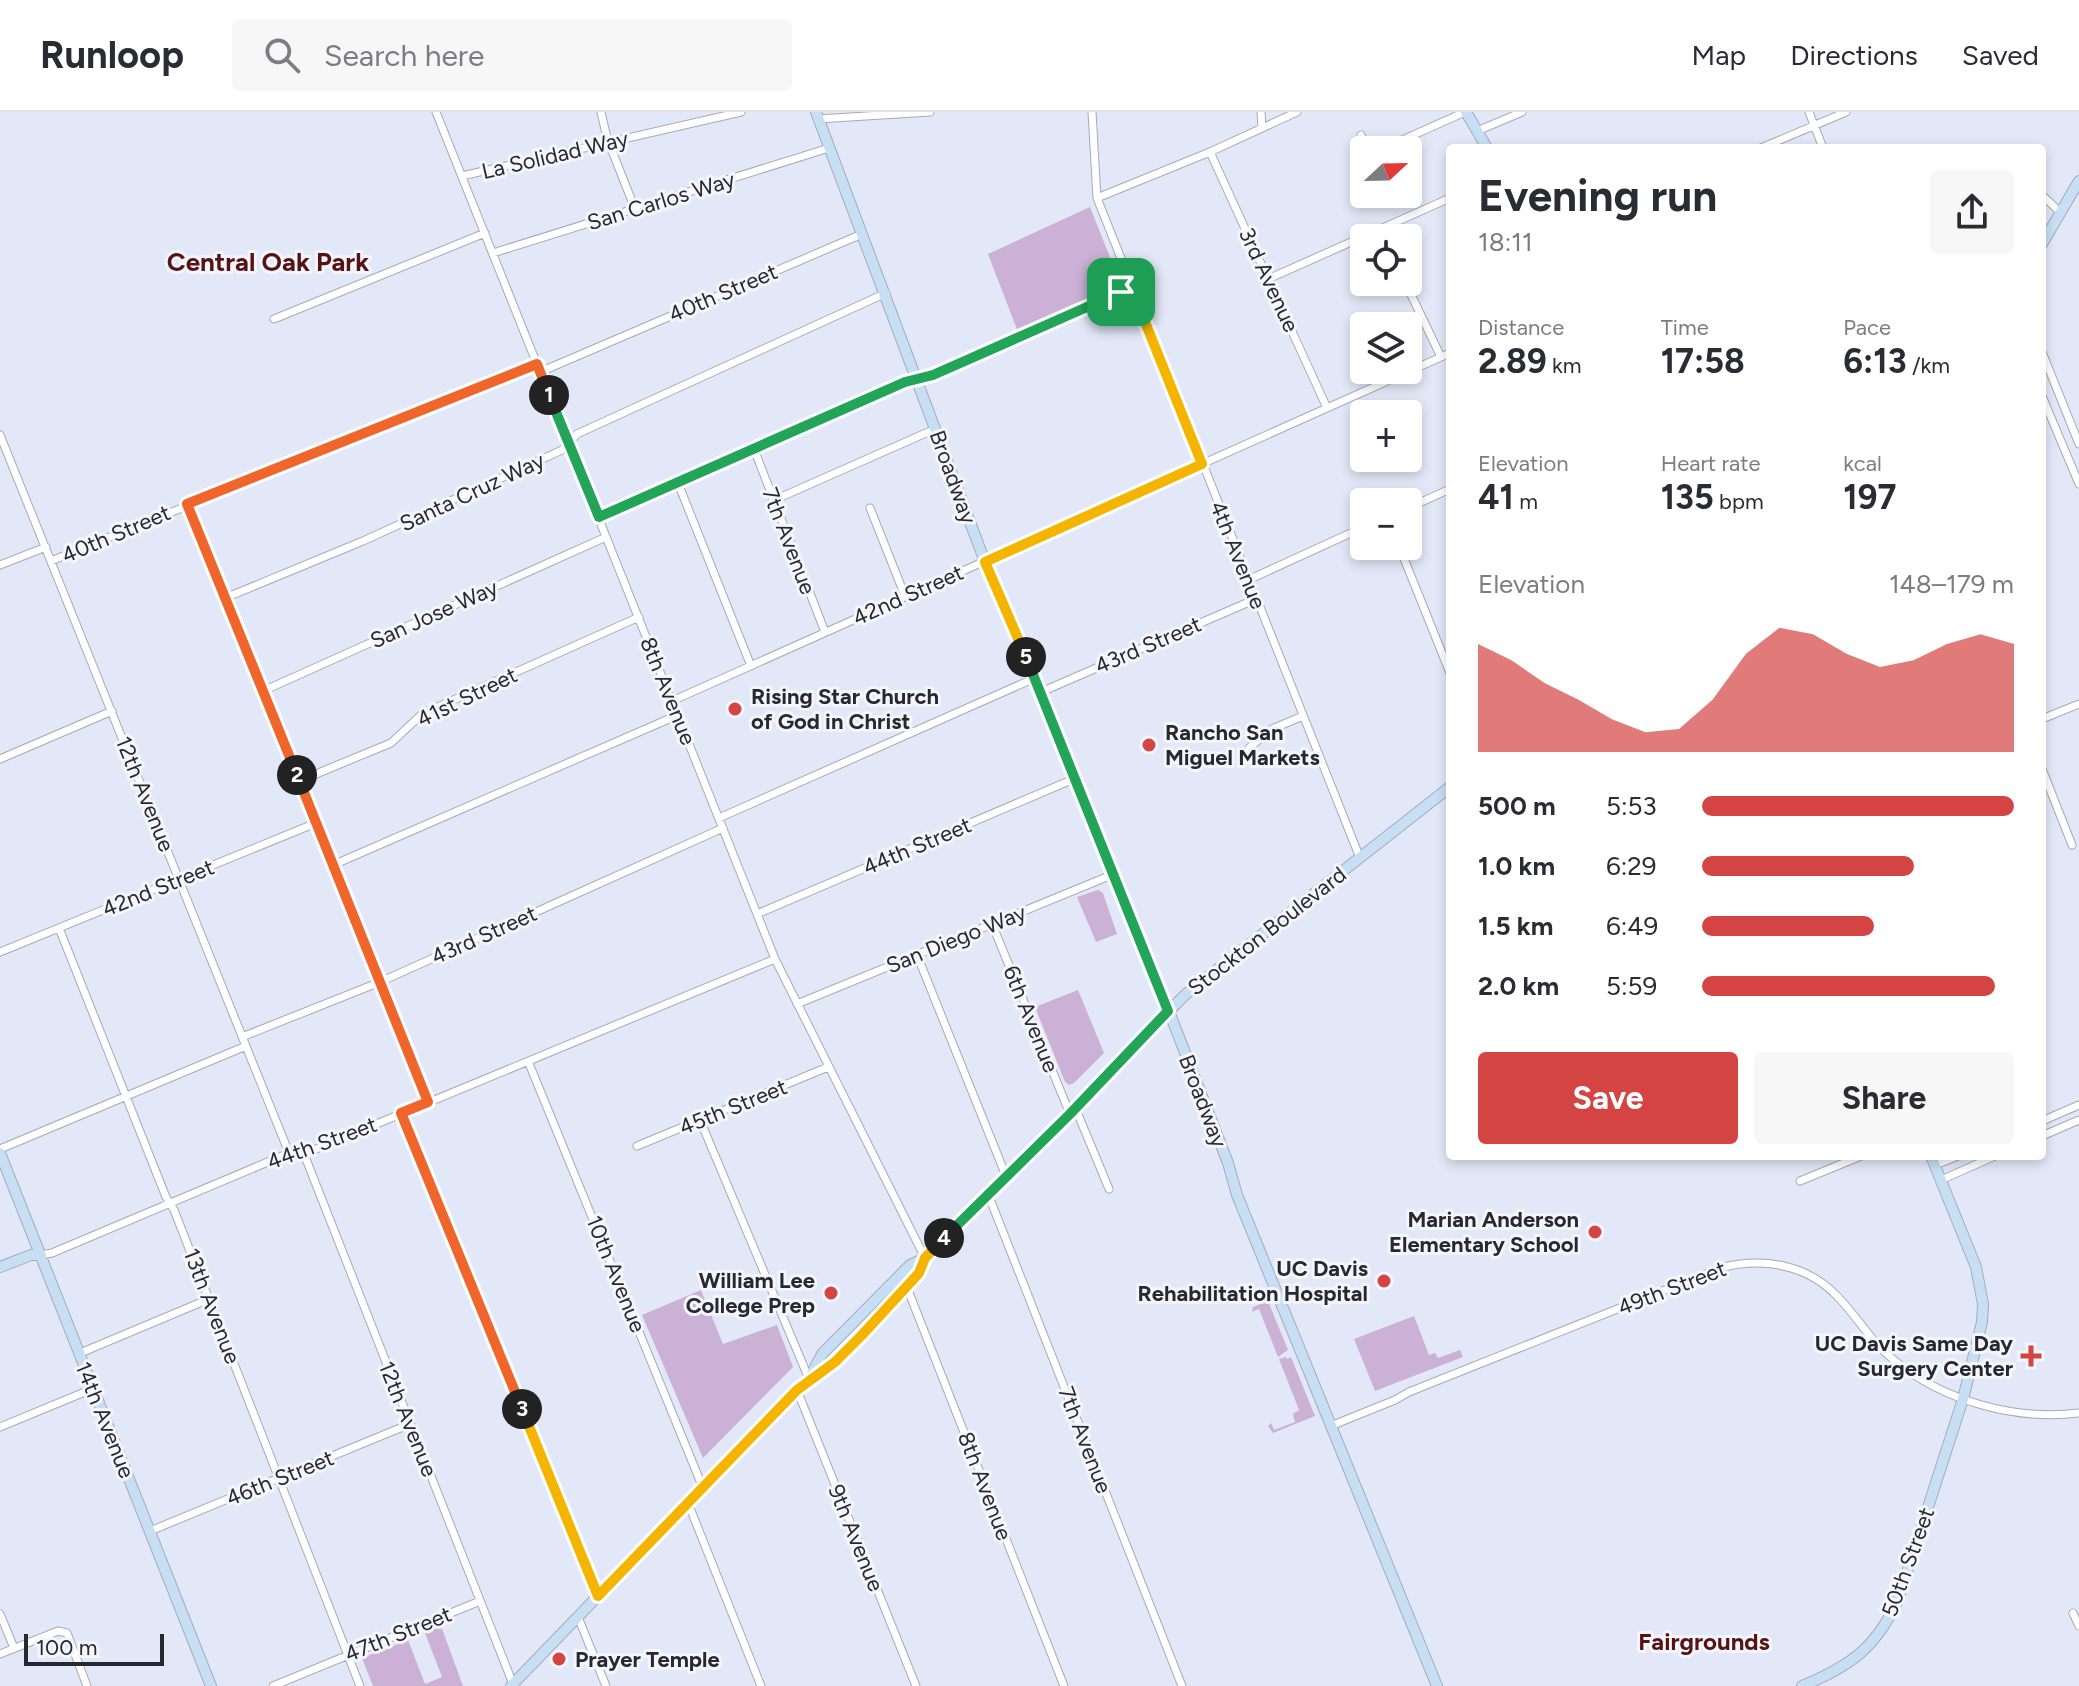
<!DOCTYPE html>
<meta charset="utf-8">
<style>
body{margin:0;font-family:Figtree,sans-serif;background:#f7f7f7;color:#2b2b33;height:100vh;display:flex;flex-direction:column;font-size:30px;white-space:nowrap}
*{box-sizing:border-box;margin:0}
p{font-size:26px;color:#7c7c81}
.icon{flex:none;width:44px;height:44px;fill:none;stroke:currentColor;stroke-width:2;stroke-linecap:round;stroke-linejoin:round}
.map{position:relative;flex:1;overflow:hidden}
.panel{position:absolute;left:1446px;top:32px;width:600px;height:1016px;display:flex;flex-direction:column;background:#fff;border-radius:8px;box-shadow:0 4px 12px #0003}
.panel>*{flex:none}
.needle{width:52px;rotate:68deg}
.buttons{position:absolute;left:1350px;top:24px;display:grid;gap:16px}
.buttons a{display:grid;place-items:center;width:72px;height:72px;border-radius:8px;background:#fff;box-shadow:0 4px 12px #0003;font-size:40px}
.scale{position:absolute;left:24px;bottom:20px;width:140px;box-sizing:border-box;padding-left:8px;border:4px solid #27292f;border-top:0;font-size:22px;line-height:28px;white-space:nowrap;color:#27292f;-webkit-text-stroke:6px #f4f6fc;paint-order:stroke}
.pin{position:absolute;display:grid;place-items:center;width:68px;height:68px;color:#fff;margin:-34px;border-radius:16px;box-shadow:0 4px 12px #0006}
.km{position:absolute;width:40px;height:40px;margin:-20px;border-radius:50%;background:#222;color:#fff;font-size:22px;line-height:40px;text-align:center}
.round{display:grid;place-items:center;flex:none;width:84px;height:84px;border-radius:8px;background:#f7f7f7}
.summary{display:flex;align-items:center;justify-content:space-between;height:136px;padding:0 32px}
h1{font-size:44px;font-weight:700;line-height:60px}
.stats{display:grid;grid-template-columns:repeat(3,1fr);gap:12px;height:136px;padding:8px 32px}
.stats div{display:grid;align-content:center}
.stats b{font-size:34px;font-weight:700}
.stats small{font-size:22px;font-weight:400}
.stats p{font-size:22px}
.chart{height:224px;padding:16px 32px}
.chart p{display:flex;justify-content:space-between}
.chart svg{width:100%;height:144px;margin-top:8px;fill:#d34442;opacity:.7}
.action{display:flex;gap:16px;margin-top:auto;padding:16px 32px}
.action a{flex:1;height:92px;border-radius:8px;background:#d34442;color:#fff;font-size:32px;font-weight:700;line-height:92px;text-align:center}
.action a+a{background:#f7f7f7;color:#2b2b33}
ul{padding:0 32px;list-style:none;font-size:26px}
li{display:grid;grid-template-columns:128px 96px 1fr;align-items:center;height:60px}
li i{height:20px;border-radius:10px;background:#d34442}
header{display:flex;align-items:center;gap:48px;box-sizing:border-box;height:112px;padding:0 40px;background:#fff;border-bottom:2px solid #e1e1e2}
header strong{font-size:38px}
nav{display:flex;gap:44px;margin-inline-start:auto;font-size:28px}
.search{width:560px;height:72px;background:#f7f7f7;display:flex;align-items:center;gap:20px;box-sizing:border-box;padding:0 28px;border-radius:8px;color:#7c7c81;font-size:30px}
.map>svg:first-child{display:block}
</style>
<header>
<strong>Runloop</strong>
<div class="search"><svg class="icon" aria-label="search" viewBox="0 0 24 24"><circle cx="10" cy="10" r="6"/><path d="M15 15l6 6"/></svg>Search here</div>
<nav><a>Map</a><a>Directions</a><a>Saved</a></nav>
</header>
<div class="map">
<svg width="2079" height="1574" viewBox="0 0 2079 1574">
<rect width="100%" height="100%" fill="#e3e8f8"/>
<path fill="#cbb1d5" d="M1090,95L1121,173L1018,220L988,142Z
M1098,778L1103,781L1117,822L1096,830L1077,785Z
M1078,878L1104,941L1074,971L1069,973L1065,970L1035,895Z
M701,1178L723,1232L777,1213L793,1255L703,1346L642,1203Z
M1268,1189L1288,1238L1278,1245L1259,1197L1252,1200L1253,1195Z
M1414,1204L1429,1243L1435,1241L1438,1246L1460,1238L1463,1245L1375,1279L1354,1227Z
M1286,1245L1287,1247L1291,1245L1315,1304L1273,1321L1268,1314L1271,1311L1274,1318L1295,1310L1293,1302L1299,1298L1279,1247Z
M441,1514L463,1574H373L362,1546L408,1528L425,1572L442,1565L425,1521Z"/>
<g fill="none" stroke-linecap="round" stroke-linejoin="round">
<g stroke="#a6aab9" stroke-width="9">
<path id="street" d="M436,0L775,847L925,1146
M601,0L607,26L635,97
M1092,0L1097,86L1360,746
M1261,0L1262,16
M1809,0L1823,36
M818,7L930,0
M1477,19L1522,0
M1361,23L1368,38
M1761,36L1846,0
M1380,38L1465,0
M1210,40L1327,296
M1364,44V47
M462,64L741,0
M2042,83L2060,100
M1097,86L1210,40L1297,0
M493,141L829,36
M1268,167L1450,86
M1405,170L1441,245
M274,207L485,121
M2042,240L2079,332
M540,260L862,122
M2042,284L2079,372
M0,323L289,1041
M754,337L825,520
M678,371L751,554
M772,389L935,317
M187,392L428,990
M870,396L905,484
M1408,396L1450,377
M599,405L905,270L933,263L1131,175
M1399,434L1450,561
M51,449L537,252
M0,453L46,435
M1248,468L1364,415
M225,486L363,429L562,338L577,322L886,181
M263,579L606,425
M1041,580L1256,487
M672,589L1450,241
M2042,607L2079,592
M1249,636L1272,617L1303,604
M0,647L112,599
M2042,657L2072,733
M299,669L391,631L422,602L639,505
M719,706L1035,566
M333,753L678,603
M757,802L1076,666
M992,812L1070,1002
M59,816L166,1085L174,1098L360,1574
M0,840L316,711
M917,843L1006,1064
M797,892L1114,762
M242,925L380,870L723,716
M528,949L703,1376
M1075,995L1109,1077
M401,1001L598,1484
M700,1008L809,1267
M2042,1009L2079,993
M2042,1024L2079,1008
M637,1034L828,955
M0,1037L246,934
M304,1042L513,1572
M1935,1053L1958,1044
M1941,1068L1995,1044
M1800,1069L1861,1044
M988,1082L1182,1574
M41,1143L52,1141L289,1041L304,1042L775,847
M906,1173L1064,1574
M78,1242L209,1187
M797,1278L916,1574
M1333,1313L1395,1288L1409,1280L1720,1156C1763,1145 1807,1152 1838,1185C1858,1206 1872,1231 1895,1249C1944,1289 2016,1309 2079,1301
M0,1315L92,1277
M688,1391L761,1574
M150,1419L410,1312
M2073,1501L2079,1514
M0,1502L14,1536
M578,1505L606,1574
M0,1542L58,1519L67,1521L87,1574
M273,1574L480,1489"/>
</g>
<g stroke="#a6aab9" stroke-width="12">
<path id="secondary" d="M816,0L985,450L1131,802L1228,1051L1237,1083L1437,1574
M1466,0L1487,36
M2042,132L2079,69
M0,1041L211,1574
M0,1155L31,1143H41
M809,1267L822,1242L910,1153L925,1146L1186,882L1450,675
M511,1574L797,1278L835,1250L861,1224L919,1161L925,1146
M1802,1574C1849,1555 1876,1536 1898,1488L1963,1287L1982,1210L1983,1192L1976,1155L1931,1044"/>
</g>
<use href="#street" stroke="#fff" stroke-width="7"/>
<use href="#secondary" stroke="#c7dff5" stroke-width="10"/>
</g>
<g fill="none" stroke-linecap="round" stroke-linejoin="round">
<g stroke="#fff" stroke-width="16">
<path id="split-1" d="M549,283L599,405L905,270L933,263L1121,180"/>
</g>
<g stroke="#fff" stroke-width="16">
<path id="split-2" d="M297,663L187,392L537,252L549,283"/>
</g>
<g stroke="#fff" stroke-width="16">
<path id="split-3" d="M297,663L428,990L401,1001L522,1297"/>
</g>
<g stroke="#fff" stroke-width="16">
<path id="split-4" d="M522,1297L598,1484L797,1278L835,1250L861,1224L919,1161L925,1146L944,1126"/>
</g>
<g stroke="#fff" stroke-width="16">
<path id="split-5" d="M944,1126L1070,1002L1168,899L1026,545"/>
</g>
<g stroke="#fff" stroke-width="16">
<path id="split-6" d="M1026,545L985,450L1202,352L1131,175L1121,180"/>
</g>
<use href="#split-1" stroke="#22a559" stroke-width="10"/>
<use href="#split-2" stroke="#f0652b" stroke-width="10"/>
<use href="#split-3" stroke="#f0652b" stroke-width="10"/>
<use href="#split-4" stroke="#f5b400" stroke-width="10"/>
<use href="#split-5" stroke="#22a559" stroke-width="10"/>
<use href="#split-6" stroke="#f5b400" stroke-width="10"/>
</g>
<g fill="#d34442" stroke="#f4f6fc" stroke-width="3">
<circle cx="735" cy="597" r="8"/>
<circle cx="1149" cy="633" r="8"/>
<circle cx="1595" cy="1120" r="8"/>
<circle cx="1384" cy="1169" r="8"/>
<circle cx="831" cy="1181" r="8"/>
<path d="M2027 1232h8v8h8v8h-8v8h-8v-8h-8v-8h8z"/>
<circle cx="559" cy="1547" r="8"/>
</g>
<g text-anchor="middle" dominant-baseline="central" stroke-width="6" stroke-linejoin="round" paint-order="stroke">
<g font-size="22" fill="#27292f" stroke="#f4f6fc">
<text transform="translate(555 43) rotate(-13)">La Solidad Way</text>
<text transform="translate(661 89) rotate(-17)">San Carlos Way</text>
<text transform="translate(1269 168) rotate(65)">3rd Avenue</text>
<text transform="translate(723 181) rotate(-23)">40th Street</text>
<text transform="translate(953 365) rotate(70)">Broadway</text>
<text transform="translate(472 380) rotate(-25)">Santa Cruz Way</text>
<text transform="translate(116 422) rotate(-23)">40th Street</text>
<text transform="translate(789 429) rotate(69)">7th Avenue</text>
<text transform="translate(1238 443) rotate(68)">4th Avenue</text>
<text transform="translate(908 483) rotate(-24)">42nd Street</text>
<text transform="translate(434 502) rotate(-24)">San Jose Way</text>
<text transform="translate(1148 533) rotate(-23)">43rd Street</text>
<text transform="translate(668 579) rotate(68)">8th Avenue</text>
<text transform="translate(467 585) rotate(-26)">41st Street</text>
<text transform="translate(145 682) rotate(68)">12th Avenue</text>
<text transform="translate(917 734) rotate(-23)">44th Street</text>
<text transform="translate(158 776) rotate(-22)">42nd Street</text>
<text transform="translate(1267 819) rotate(-38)">Stockton Boulevard</text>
<text transform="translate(484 823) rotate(-24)">43rd Street</text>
<text transform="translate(956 827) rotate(-22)">San Diego Way</text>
<text transform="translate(1031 907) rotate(68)">6th Avenue</text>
<text transform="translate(1203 989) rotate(69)">Broadway</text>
<text transform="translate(733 995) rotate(-22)">45th Street</text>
<text transform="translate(322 1031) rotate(-20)">44th Street</text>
<text transform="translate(616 1162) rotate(68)">10th Avenue</text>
<text transform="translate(1672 1176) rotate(-21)">49th Street</text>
<text transform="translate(212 1194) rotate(69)">13th Avenue</text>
<text transform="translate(408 1307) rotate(68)">12th Avenue</text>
<text transform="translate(105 1308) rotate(68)">14th Avenue</text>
<text transform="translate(1085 1328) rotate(69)">7th Avenue</text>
<text transform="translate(280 1366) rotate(-22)">46th Street</text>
<text transform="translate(985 1374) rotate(69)">8th Avenue</text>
<text transform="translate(856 1426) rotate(68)">9th Avenue</text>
<text transform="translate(1908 1450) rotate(-70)">50th Street</text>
<text transform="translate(398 1522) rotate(-22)">47th Street</text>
</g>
<g font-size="22" font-weight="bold" fill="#27292f" stroke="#f4f6fc" text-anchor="end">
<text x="751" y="584" text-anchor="start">Rising Star Church<tspan x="751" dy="25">of God in Christ</tspan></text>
<text x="1165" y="620" text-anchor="start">Rancho San<tspan x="1165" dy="25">Miguel Markets</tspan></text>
<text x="1579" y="1107">Marian Anderson<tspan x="1579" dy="25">Elementary School</tspan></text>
<text x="1368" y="1156">UC Davis<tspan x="1368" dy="25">Rehabilitation Hospital</tspan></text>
<text x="815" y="1168">William Lee<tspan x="815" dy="25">College Prep</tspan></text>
<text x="2013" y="1231">UC Davis Same Day<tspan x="2013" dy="25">Surgery Center</tspan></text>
<text x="575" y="1547" text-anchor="start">Prayer Temple</text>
</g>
<g font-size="24" font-weight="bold" fill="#571313" stroke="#f4f6fc">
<text x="1704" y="1529">Fairgrounds</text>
</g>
<g font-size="26" font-weight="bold" fill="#571313" stroke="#f4f6fc">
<text x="268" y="150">Central Oak Park</text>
</g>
</g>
</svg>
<div class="buttons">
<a><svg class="needle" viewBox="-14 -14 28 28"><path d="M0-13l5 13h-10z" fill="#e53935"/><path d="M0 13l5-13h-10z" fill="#7c7c81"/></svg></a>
<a><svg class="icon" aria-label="locate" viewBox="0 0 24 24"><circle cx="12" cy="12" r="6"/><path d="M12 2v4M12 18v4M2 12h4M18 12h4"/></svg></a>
<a><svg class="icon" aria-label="layers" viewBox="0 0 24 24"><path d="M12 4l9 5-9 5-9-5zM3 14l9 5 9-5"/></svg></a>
<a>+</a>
<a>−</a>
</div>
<div class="scale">100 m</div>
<div class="pin" style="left:1121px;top:180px;background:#1e9e55"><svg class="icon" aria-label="arrive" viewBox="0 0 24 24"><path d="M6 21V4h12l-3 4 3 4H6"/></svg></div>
<b class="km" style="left:549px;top:283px">1</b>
<b class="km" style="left:297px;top:663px">2</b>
<b class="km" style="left:522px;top:1297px">3</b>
<b class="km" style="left:944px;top:1126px">4</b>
<b class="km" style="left:1026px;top:545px">5</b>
<section class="panel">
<div class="summary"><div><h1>Evening run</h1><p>18:11</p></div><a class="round"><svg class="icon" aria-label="share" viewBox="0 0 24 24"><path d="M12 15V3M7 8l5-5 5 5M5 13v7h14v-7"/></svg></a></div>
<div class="stats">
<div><p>Distance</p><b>2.89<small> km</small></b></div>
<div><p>Time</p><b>17:58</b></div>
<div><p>Pace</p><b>6:13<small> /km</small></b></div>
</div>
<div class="stats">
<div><p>Elevation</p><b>41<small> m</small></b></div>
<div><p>Heart rate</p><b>135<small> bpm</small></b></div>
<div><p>kcal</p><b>197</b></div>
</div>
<div class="chart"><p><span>Elevation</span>148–179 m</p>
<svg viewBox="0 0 160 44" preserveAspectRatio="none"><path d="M0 44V11L10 16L20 23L30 28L40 34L50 38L60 37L70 28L80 14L90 6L100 8L110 14L120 18L130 16L140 11L150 8L160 11V44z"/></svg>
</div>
<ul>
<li><b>500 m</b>5:53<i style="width:100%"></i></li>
<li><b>1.0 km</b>6:29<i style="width:68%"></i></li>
<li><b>1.5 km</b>6:49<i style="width:55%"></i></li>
<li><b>2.0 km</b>5:59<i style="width:94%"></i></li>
</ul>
<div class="action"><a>Save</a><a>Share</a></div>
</section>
</div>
